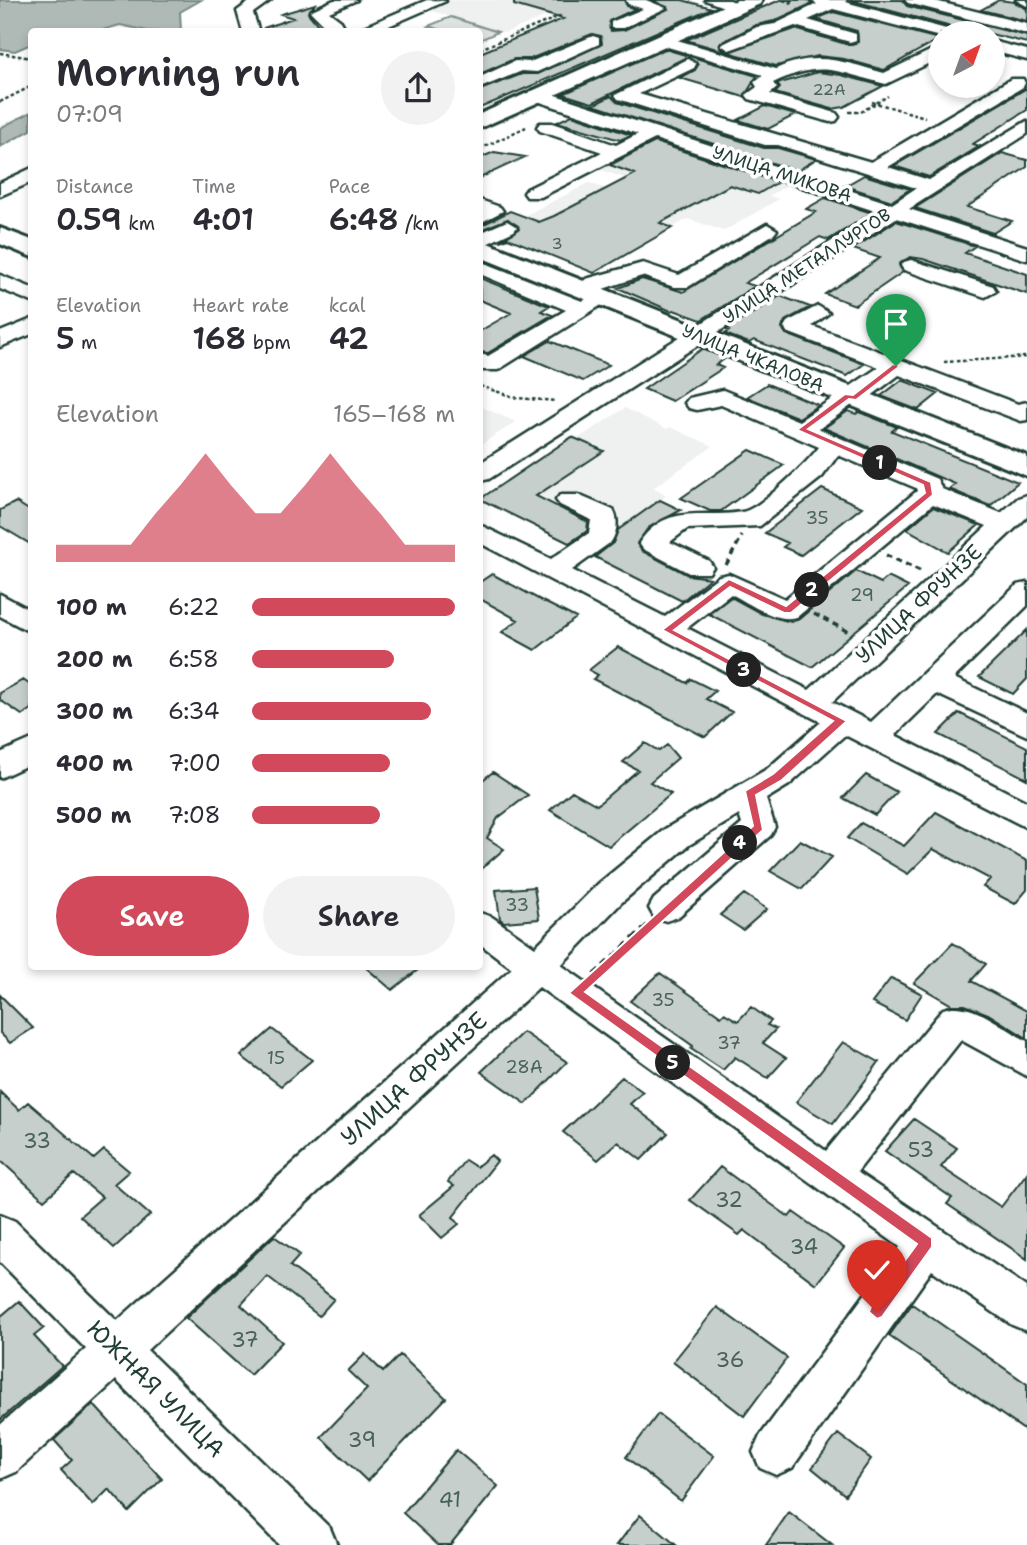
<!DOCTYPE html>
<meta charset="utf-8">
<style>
body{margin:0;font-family:"Shantell Sans",sans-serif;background:#f2f2f3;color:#2b2b33;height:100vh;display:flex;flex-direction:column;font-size:26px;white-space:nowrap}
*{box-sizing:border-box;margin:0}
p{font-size:23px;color:#7c7c81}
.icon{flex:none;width:38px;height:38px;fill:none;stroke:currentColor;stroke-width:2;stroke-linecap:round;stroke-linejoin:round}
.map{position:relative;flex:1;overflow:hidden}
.side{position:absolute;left:28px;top:28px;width:455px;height:942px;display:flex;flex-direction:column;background:#fff;border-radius:7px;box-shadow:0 4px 10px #0003}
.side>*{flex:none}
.needle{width:46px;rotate:41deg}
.tools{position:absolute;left:928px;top:21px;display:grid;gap:14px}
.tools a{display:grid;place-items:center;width:77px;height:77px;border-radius:50%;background:#fff;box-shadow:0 4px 10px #0003;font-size:35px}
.pin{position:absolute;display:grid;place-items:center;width:60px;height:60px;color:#fff;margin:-72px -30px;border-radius:50% 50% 50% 0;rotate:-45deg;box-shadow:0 0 7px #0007}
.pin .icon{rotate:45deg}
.km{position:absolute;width:35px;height:35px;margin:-18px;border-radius:50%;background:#222;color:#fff;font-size:19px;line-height:35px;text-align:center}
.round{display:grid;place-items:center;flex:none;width:74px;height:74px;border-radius:37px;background:#f2f2f3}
.headline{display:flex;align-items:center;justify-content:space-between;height:119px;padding:0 28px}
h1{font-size:38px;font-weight:600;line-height:52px}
.metrics{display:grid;grid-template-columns:repeat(3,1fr);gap:10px;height:119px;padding:7px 28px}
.metrics div{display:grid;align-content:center}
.metrics b{font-size:30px;font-weight:600}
.metrics small{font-size:19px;font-weight:400}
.metrics p{font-size:19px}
.chart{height:196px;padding:14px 28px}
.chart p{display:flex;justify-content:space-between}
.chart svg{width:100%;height:126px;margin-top:7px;fill:#d1495b;opacity:.7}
.button{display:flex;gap:14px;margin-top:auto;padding:14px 28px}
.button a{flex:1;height:80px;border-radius:42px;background:#d1495b;color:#fff;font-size:28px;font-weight:600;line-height:80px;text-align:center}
.button a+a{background:#f2f2f3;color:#2b2b33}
ul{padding:0 28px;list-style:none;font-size:23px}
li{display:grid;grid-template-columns:112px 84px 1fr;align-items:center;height:52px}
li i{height:18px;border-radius:9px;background:#d1495b}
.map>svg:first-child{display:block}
</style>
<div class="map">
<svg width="1027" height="1545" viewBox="0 0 1027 1545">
<rect width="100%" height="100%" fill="#fff"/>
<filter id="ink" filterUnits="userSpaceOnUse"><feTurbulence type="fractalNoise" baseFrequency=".0143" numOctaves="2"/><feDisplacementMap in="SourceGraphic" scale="14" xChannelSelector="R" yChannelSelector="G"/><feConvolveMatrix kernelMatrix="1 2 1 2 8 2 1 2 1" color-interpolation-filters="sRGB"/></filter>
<g filter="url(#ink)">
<path fill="#eef1f0" d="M449,0H572L581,2L505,33L425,9Z
M649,138L789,184L769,196L779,199L724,231L688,219L622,254L625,255L594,273L508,238L502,241L480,233V226L510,211L524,216L589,183L636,199L654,188L592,167Z
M480,406L516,422L480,445Z
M625,408L667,429L670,427L713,446L653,488L667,495L620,529L609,551L602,548L592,555L480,499L572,437L577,439Z"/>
<path fill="#dee3e2" stroke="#7e908b" stroke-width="2" d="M451,17L498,32L480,40V32L445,31L428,26Z"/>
<path fill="#afbab7" stroke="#758883" stroke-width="2" d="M0,0H201L180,12L181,31H148L120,25L99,31L32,32L31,44L15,51L0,49Z
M31,112V130L0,147V128Z"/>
<path fill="#c7cfcc" stroke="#1f3d34" stroke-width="2" d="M514,0H624L627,6L635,9L609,21L611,31L624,30L668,9L653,0H682L712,8L480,108V90L522,74H538L602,44L601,36L592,34L530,59H514L480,74V53L563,19L514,5Z
M780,0H808L811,4L774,21L756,25L720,43V47L727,52L686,40Z
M850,0H902L907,6L1027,36V43L963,27L954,31L951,27Z
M999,0L1014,2L1027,9V21L981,10Z
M315,4L308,13L324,32H265L264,28L293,18L281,14Z
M833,12L939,39L884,70L844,59L818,56L776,66L728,52L795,29L849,45L858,42L857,31L816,19Z
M665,49L757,76L744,97L680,78L695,70L698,65L687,57L592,103L563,94Z
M818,72L841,75L883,86L844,107L832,109L775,93L780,88L777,84Z
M1027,88V110L973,144L980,146L929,177L894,166Z
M611,96L617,102L764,148H778L816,159L797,171L593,105Z
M765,106L795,115L768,129L738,120Z
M572,115L631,135L620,140L557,122Z
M655,142L778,182L758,194L730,185L660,223L672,228L594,273L508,238L500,241L519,229L508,219L480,230V226L510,211L539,222L554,216L635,174L610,165Z
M494,152L525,157L480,178V158Z
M1002,153L1027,160V167L967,207L1012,221L993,233L915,208Z
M864,175L910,189L892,201L845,186Z
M825,198L872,213L828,240L820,237L745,283L755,286L701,320L674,310L671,311L618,288L642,279L683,292L816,212L806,209Z
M896,221L975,246L965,253L1027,274V294L923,259L910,257L899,264L903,272L855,305L825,294L880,258L853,249Z
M480,278L549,306L541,311L552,315L488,353L480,352V331L511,313L480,300Z
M780,296L810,307L785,321L782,328L786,334L864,364L847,376L754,340L749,343L725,334L729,331L726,330Z
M550,341L609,365L583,381L524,356Z
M702,349L726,358L716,365L723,368L672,401L644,389Z
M902,380L938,394L918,410L881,396Z
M767,384L818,405L799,418L747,397Z
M848,411L856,414L859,412L897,427L892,431L1018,482L990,506L949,489L955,484L824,428Z
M572,437L604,451L536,496L588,522L587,531L569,543L480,499Z
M750,450L784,465L721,511H710L681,498Z
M822,489L862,507L801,555L783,547L788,543L765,533Z
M660,500L681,510L648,528L637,544L642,551L688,575L710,578L682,601L595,557L613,543L618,530Z
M16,502L32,512V545L0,526V510Z
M933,507L979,525L948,552L907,529Z
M856,571L881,583L888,577L908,587L812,667L709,614L731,597L762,614L791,622L799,619Z
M492,574L544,602L576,618L535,650L502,632L518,620L480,599V582Z
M1027,630V679L1013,694L979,677Z
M618,647L687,683L691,679L715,691L706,699L732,712L705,737L593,679L598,675L589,670Z
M23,680L32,686V709L22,715L0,700V693Z
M959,713L1027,747V779L938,734Z
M645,743L659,751L667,745L678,758L650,782L671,794L609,846L550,810L572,791L597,805L638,770L623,762Z
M493,772L528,795L498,818L487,838L504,849L480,870V782Z
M866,775L897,792L875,815L843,798Z
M936,812L1027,861V890L1015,904L983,887L990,879L933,849L908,874L847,838L861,823L904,846Z
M800,840L832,857L802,889L770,871Z
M534,887L539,919L504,922L500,919L496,890Z
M744,894L767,909L743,930L720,915Z
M953,943L986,964L971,981L1027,1011V1038L988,1014L965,1005H952L914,983Z
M364,966H423L392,990Z
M660,973L721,1016L724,1013L738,1021L751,1007L771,1021L767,1025L776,1029L763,1043L786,1058L768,1078L735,1057L723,1070L691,1049L693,1046L630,1001Z
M891,978L922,994L905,1020L872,1003Z
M0,995L33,1028L10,1043L0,1033Z
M272,1029L312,1060L281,1086L241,1056Z
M523,1032L567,1062L526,1104L481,1072Z
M843,1042L879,1062L833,1124L796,1102Z
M622,1077L643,1092L630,1104L668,1133L641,1160L618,1142L598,1160L563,1132Z
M0,1092L19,1110L28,1102L94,1159L104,1150L129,1171L114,1184L150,1215L114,1248L80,1216L102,1197L74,1174L44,1200L0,1160Z
M914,1119L957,1148L941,1167L1001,1207L1027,1173V1259L947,1204L952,1198L885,1151Z
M491,1155L497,1161L453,1217L459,1224L442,1238L419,1215L454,1186L448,1182L465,1160L476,1167Z
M720,1167L789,1217L793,1212L844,1248L816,1284L744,1230L739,1235L690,1200Z
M274,1236L300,1255L290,1266L334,1299L319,1316L267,1276L241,1305L282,1342L250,1375L186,1318Z
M19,1301L44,1328L34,1336L62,1366L0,1420V1317Z
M912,1304L1027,1384V1432L889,1336Z
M717,1307L787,1358L744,1416L673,1362Z
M365,1354L383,1372L400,1355L446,1398L367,1481L321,1437L367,1389L348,1371Z
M93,1404L162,1479L129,1512L109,1489L93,1505L61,1470L72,1460L54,1440Z
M658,1414L714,1456L681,1501L626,1457Z
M838,1434L871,1459L845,1495L812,1468Z
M456,1450L498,1486L450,1545H438L403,1513Z
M789,1512L832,1545H766Z
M640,1515L676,1545H617Z"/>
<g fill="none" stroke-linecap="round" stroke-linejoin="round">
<g stroke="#1f3d34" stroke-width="5">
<path id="minor" d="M252,0H271L253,13L259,32H243L237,11Z
M334,0H357L329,12L341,21L347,32H331L310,11Z
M427,0L446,1L375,32H352Z
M626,0H646L666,8L623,28H611V22L643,9L628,4Z
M705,0H730L745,7L737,12Z
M810,0H847L845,2L950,30L952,33H940V37L833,9L808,20L856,34V40L850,42L795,26L735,48L729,50L721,45L757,27L775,24L817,4Z
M905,0H931L1027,24V34L908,3Z
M1016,0H1027V6Z
M660,35L776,69C816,50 845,62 884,73L940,46V58L886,84C836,72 823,59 773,83L777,88L770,94L836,113L839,117L836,121L830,122L749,99L746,95L757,87L754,82L763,75L654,43L652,40Z
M593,36L599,38V44L537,72L522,71L480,88V77L515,61L530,62Z
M992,41L1027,50V60L992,51Z
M688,59L696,64L694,68L639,94L871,162L1011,79H1023L1025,83L1023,87L888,167L929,180L1027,121V134L909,209L1027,247V260L896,218L489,479L480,481V463L878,212L655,139L541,197H527L524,193L527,189L602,152L540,131L537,127L540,123H552L616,145L638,134L531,99L528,95L531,91H543L892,204L916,188L778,145H765L618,99L615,95Z
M32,168V182L0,196V183Z
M480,200L500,207L503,211L480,223Z
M507,221L517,227L514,231L480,247V233Z
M767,224L777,230L774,234L688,287H674L642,276L582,296L571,290L586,279L643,263L679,275Z
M911,260L993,286L996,291L985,297L904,270L901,266L904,262Z
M480,261L582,301L600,293L611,299L498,370H482L480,354L488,356L566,310L480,274Z
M0,275L32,288V302L0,289Z
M818,306L829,313L812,326L1018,404L1027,402V420L1021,421L899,375L862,403L852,405L819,429L937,479L942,489L1001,513L1018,498L1027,495V517L832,702L871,722L1017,585L1027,583V606L954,678L1027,713V736L937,694L895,735L1027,802V828L845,735L789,785L766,799L775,827L771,835L678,917L666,921L654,917L649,908L654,899L742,824L739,815L689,845L622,902L561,965L826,1151L943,1009C971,999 1003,1028 1027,1041V1076L961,1040L857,1172L1027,1287V1331L1012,1325L932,1270L792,1468L776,1475L760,1468L753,1452L760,1436L900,1247L539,987L147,1350L330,1528L337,1545H279L116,1380L16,1472L0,1479V1425L86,1349L0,1262V1215L15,1221L117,1321L512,968L480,944V913L492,917L535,947L598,884L665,829L767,769L821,722L480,543V525L551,559L589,533L591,520L560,505L556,500L560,495H578L613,510C619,519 617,533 611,542L572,570L665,617L719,576L729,574L785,599L917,491L916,488L838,455L822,477L760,526L687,529L670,542L709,561L713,567L709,573H689L643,549L639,543C667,502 701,519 742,512C759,510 808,462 819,447L721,405L697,410L689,408L685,403L689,398L723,390L799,421L879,367L787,332L784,327L787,322ZM933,504L987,526L809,690L687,628L731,594C751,604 775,623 797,617Z
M32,319V334L0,347V332Z
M0,594L32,611V633L0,616Z
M32,739V763L0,778V753Z"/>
</g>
<g stroke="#1f3d34" stroke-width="6">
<path id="major" d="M737,0H762L760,4L480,128V114Z
M0,228L32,240V257L0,244Z
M480,240L1027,456V476L480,257Z"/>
</g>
<path stroke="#1f3d34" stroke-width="2.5" stroke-dasharray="3.5 2.5" stroke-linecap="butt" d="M783,0L793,3
M480,49L563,15
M0,53L32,58
M0,102L32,86
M872,102L925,117
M849,112H861L888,96
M480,149L526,127
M944,362L1027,357
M480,386L517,398L556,401"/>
<path stroke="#1f3d34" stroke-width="3.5" stroke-dasharray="6 4.5" stroke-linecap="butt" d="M886,555L923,572
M726,565L742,536
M814,614L853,634"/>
<path stroke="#1f3d34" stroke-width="4.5" stroke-dasharray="8 5" stroke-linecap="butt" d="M594,975L649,924"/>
<use href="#minor" fill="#fff" fill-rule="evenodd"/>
<use href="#major" fill="#fff" fill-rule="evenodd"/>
</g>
</g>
<path fill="#d1495b" stroke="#fff" stroke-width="2" d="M893,364L900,366L856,400L849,399L808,429L931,482L933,495L791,613H784L730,587L674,630L847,721L782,780L756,795L763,830L585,992L932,1238V1247L882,1317L877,1319L869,1312L871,1307L917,1244L569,993L753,826L745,791L773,774L833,721L662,630L729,579L786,606L925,493L923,485L797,430L845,394L853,395Z"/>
<g text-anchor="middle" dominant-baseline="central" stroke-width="7" stroke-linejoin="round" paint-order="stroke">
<g font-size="16" fill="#49625a">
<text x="829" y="89">22А</text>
<text x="557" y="243">3</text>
</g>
<g font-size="18" fill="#1f3d34" stroke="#fff">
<text transform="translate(782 174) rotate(18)">УЛИЦА МИКОВА</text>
<text transform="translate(807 266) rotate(-33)">УЛИЦА МЕТАЛЛУРГОВ</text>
<text transform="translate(753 358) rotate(22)">УЛИЦА ЧКАЛОВА</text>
</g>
<g font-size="18" fill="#49625a">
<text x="817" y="518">35</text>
<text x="862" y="595">29</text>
<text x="517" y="905">33</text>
<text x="663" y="1000">35</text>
<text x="729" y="1043">37</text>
<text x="276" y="1058">15</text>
<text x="524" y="1067">28А</text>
</g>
<g font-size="21" fill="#1f3d34" stroke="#fff">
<text transform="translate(919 604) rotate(-43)">УЛИЦА ФРУНЗЕ</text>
</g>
<g font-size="21" fill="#49625a">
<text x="37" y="1141">33</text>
<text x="921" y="1150">53</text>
<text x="729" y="1200">32</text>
<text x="804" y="1247">34</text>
<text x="245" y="1340">37</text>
<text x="730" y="1360">36</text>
<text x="362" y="1440">39</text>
<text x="450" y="1500">41</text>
</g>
<g font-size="24" fill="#1f3d34" stroke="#fff">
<text transform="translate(414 1079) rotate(-42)">УЛИЦА ФРУНЗЕ</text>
<text transform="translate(156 1389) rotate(45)">ЮЖНАЯ УЛИЦА</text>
</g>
</g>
</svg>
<div class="tools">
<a><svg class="needle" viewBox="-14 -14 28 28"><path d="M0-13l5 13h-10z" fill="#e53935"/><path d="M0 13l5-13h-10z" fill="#7c7c81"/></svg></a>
</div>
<div class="pin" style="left:896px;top:366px;background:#1e9e55"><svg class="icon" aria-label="arrive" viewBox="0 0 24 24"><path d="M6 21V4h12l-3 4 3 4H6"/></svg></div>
<div class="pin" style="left:877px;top:1312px;background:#d93025"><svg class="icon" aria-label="check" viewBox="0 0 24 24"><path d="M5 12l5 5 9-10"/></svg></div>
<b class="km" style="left:880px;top:463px">1</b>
<b class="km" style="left:812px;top:590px">2</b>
<b class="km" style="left:744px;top:670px">3</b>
<b class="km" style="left:740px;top:843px">4</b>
<b class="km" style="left:673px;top:1063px">5</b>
<section class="side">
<div class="headline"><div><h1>Morning run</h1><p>07:09</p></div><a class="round"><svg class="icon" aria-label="share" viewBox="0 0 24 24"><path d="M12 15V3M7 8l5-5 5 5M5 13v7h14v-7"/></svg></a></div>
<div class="metrics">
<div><p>Distance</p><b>0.59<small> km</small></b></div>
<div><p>Time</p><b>4:01</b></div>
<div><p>Pace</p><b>6:48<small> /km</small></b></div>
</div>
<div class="metrics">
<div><p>Elevation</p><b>5<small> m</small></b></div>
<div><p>Heart rate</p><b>168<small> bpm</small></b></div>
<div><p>kcal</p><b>42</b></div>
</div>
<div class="chart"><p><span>Elevation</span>165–168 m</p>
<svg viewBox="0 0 160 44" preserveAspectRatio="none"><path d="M0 44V38L10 38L20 38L30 38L40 27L50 17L60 6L70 17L80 27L90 27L100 17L110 6L120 17L130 27L140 38L150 38L160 38V44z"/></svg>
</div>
<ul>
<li><b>100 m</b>6:22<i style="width:100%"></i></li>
<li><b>200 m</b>6:58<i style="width:70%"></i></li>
<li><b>300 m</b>6:34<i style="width:88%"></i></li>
<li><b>400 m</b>7:00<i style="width:68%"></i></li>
<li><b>500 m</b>7:08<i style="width:63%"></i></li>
</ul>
<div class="button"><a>Save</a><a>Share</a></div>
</section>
</div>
